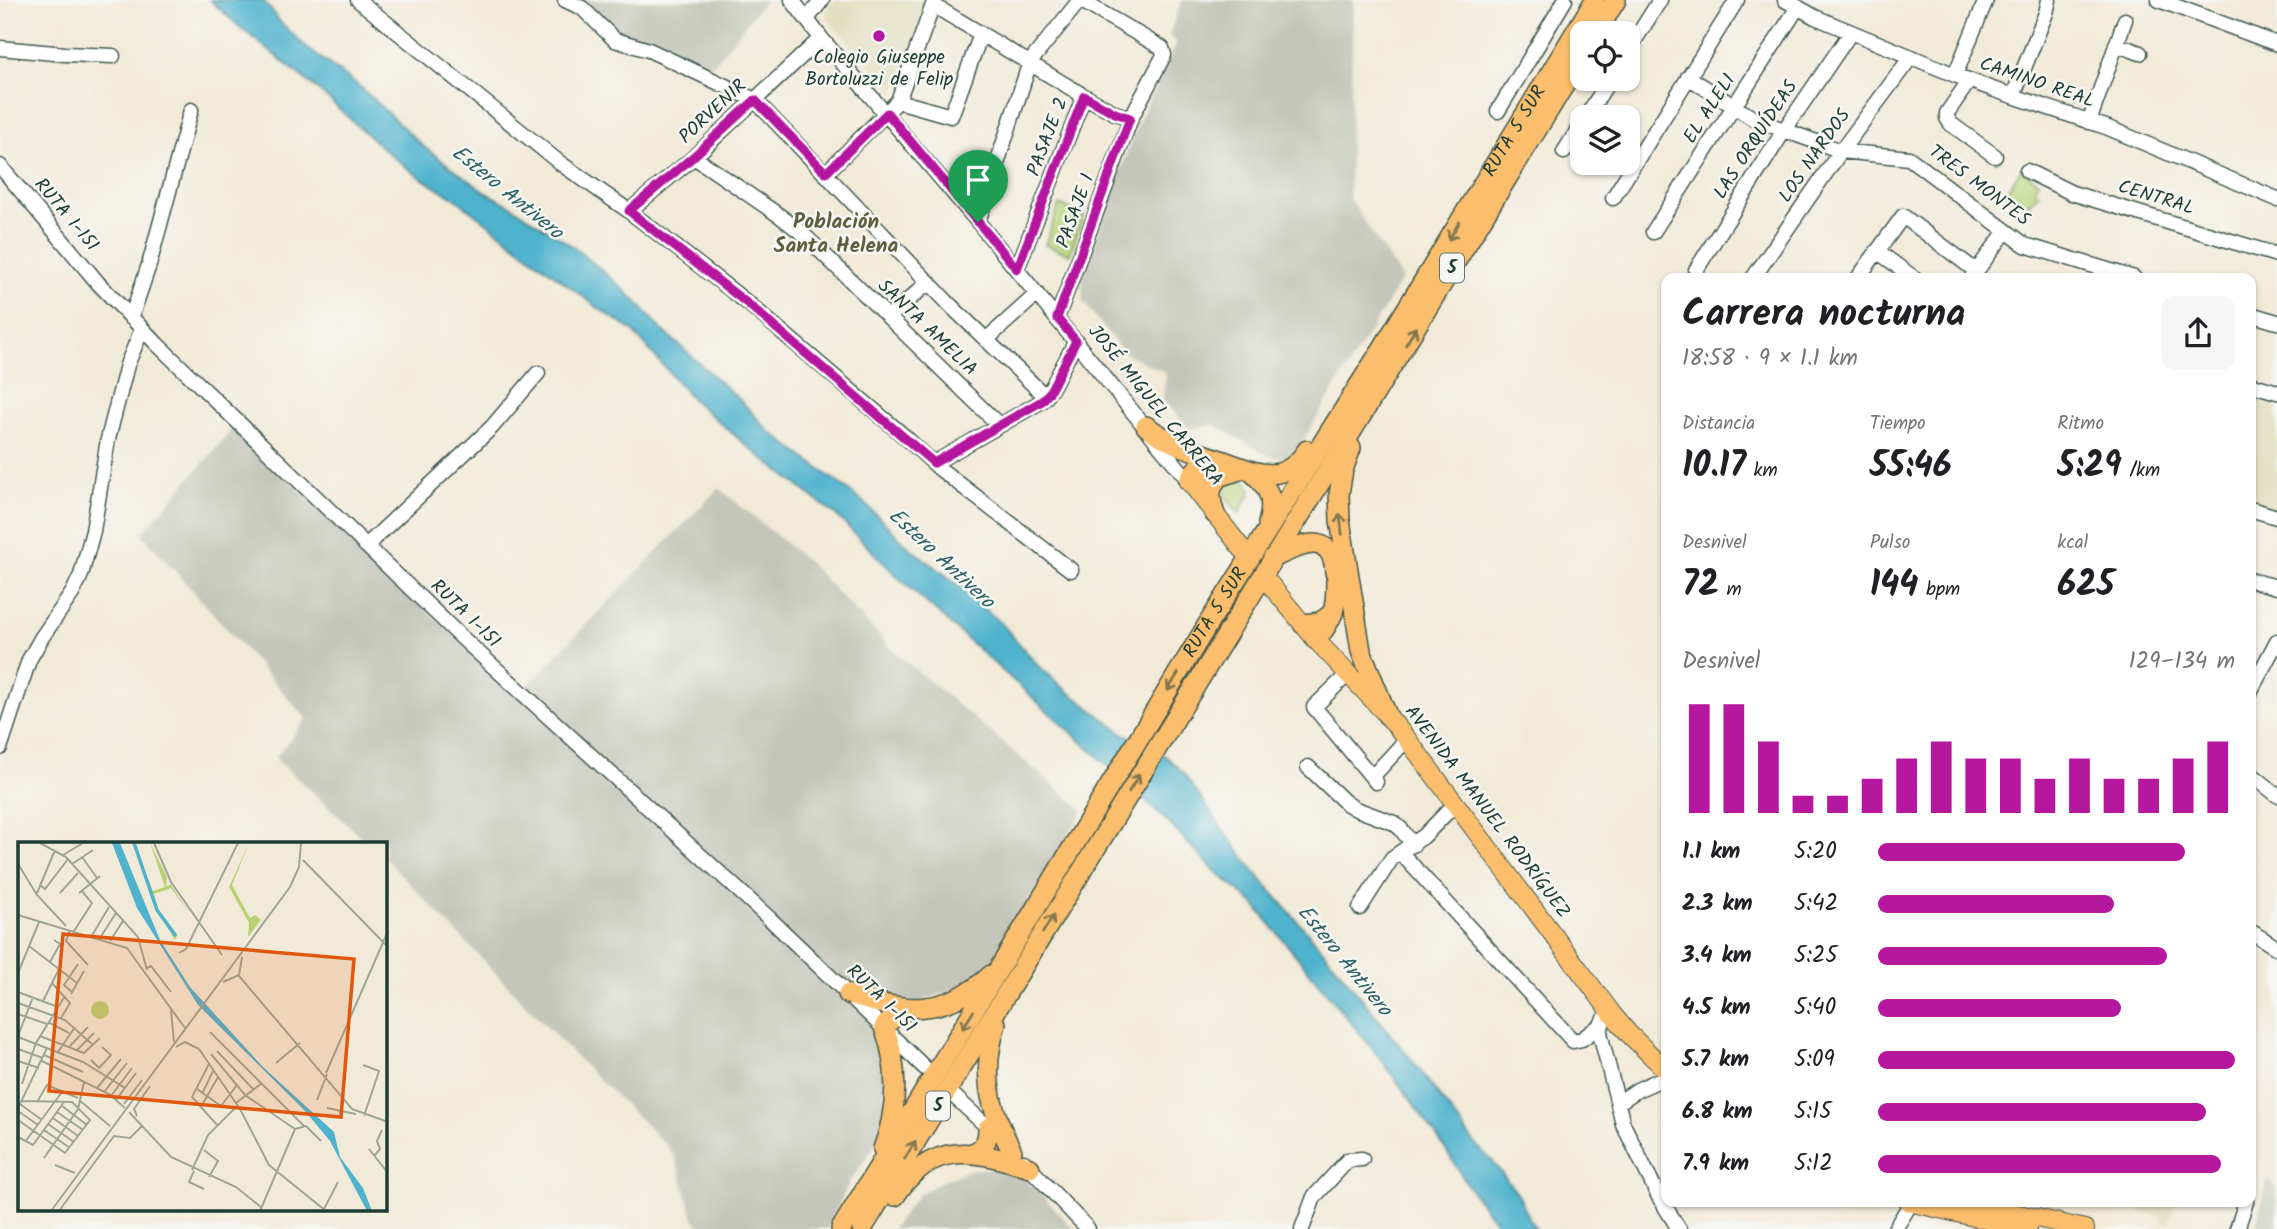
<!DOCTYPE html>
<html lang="es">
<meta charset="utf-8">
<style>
body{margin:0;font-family:Kalam,sans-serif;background:#f6f6f6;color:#202124;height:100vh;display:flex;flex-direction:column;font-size:26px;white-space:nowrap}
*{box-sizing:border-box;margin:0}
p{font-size:23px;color:#757577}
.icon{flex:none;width:38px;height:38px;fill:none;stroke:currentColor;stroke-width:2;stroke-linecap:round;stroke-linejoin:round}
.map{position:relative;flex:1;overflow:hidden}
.drawer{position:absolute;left:1661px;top:273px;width:595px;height:934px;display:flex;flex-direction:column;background:#fff;border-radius:14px;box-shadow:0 2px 5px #0004}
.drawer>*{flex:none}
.tools{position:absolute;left:1570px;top:21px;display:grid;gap:14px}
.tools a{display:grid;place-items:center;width:70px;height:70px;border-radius:14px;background:#fff;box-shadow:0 2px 5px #0004;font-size:35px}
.pin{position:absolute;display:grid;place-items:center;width:60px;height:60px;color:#fff;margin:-72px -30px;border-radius:50% 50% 50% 0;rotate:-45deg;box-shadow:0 0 7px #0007}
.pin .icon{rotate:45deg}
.round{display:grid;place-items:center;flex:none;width:74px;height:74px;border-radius:14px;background:#f6f6f6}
.headline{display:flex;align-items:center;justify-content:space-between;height:119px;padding:0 21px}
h1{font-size:38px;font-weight:700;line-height:52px}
.metrics{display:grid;grid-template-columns:repeat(3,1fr);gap:10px;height:119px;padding:7px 21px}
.metrics div{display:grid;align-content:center}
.metrics b{font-size:35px;font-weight:700}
.metrics small{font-size:19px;font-weight:400}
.metrics p{font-size:19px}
.chart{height:196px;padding:14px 21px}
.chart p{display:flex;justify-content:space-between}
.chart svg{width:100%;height:126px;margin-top:7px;stroke:#b5179e;stroke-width:6}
ul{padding:0 21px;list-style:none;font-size:23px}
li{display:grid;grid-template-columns:112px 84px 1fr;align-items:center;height:52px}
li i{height:18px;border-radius:9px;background:#b5179e}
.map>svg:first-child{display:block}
</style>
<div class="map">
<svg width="2277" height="1229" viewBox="0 0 2277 1229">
<rect width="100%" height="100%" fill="#f6f6f2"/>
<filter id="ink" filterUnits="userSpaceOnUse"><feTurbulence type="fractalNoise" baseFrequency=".0143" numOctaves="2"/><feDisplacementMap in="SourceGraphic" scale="14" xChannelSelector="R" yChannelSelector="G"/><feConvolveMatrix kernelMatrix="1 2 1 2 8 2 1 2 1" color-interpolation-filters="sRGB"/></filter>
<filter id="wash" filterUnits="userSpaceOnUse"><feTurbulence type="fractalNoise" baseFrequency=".00686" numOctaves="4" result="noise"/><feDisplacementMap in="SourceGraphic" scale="28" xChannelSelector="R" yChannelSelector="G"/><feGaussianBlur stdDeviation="1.57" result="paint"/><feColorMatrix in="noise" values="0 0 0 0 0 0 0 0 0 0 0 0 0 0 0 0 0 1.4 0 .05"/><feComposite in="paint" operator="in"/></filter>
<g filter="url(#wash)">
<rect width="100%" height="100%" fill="#f2ead8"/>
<path fill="#e0ddbb" d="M834,0H928L895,92L827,18V9Z
M2250,391L2277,399V511L2251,502Z
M2142,1202H2175L2169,1224L2162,1222L2160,1216L2140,1212Z"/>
<path fill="#c4c6b9" d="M579,0H765L710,69L656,47L621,37Z
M1182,0H1353L1349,198L1402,279L1294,455L1282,458L1271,457L1215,425L1189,428L1163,400L1166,373L1123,352L1083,301L1082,278L1138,123L1177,43L1169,36Z
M233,428L518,695L719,488L807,561L896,653L1083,810L990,967L966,985L917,1003L889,998L870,1025L882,1060L885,1101L883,1117L879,1135L872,1150L850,1181L827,1229H701L693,1216L675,1157L667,1146L576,1057L385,858V844H369L275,758L307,719L142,534Z
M973,1169H1007L1020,1175L1042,1195L1074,1229H892L918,1195L942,1181Z
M2268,1178L2277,1192V1229H2255Z"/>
<path fill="#b8d176" stroke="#6c8755" stroke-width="2" d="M2021,169L2038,182L2034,190L2039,193L2025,208L2005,194Z
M1059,205L1084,214L1070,254L1045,245Z
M1235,480L1247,482L1251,492L1239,513C1233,505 1222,497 1225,486Z"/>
<path fill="#4fb3ce" stroke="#377881" stroke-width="2" d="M210,0H263L281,23L307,48L359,86L424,147L488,194L510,205L575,248L605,273L633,298L658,326L742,402L769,431L861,500L910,548L952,580L1001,623L1037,664L1061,686L1124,734L1148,744L1168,758L1183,773L1215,819L1255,872L1325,953L1419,1069L1476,1145L1492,1161L1519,1196L1528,1217L1536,1229H1501L1473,1193L1440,1141L1381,1059L1253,903L1214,870L1162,816L1100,758L899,578L837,516L752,450L694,401L633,331L598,308L452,196C400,170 362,128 318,90C282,59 243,33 210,0Z"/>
</g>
<g filter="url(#ink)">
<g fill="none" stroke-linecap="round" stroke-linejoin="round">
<g stroke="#3f574d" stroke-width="17">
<path id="minor" d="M358,0L560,163L629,211L749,304L904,436L940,469L1071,570
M565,0L582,8L615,40L649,50L755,100L951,306L1046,397
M792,0L821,38L978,222L1189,481
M1785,0L1815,17L1955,75L1995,90L2106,127L2277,199
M2159,0L2277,44
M807,19L822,0
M2116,44L2140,53
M0,48L65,54L113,56
M1628,51L1660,0
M1955,75L1986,0
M1688,77L1754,119L1841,151L1909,158L2025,245L2134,278
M1969,81L1947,113V118L1951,124L1995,156
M2013,96L2046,13L2049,0
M898,101L951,116L981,34
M1498,111L1565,0
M1586,117L1610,79
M2089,122L2125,20
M1564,152L1582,123
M694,157L780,216L802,233L999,425
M0,166L98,283L157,344L460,636L770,919L925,1068
M2027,171L2072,193L2277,255
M826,173L898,101L933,5L1084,96L1115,113L1131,118
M1613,198L1737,0
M629,211L694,157L821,38
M978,222L1030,62L1080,0
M1653,232L1798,7
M1877,251L1914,278
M1017,269L1084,96
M1696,270L1785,129L1851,32
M1972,277L2006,231
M1753,278L1841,151L1911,57
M1858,278L1903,216L1976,271
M2250,314L2277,322
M889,317L929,282
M131,318L149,265L191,110
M1057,318L1131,118L1164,55L1162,48L1080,0
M986,340L1037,294
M2250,384L2277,392
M934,463L1042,401L1051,389L1076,341
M2250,509L2277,517
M366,546L492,427L538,373
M2250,580L2277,587
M1349,673L1314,707L1376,782
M2250,692L2277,641
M0,748L29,660L42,637L73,592L81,575L93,531L108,439L127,365L142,329
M1308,767L1346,803L1356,809L1394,823L1401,829L1413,845
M2250,773L2277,795
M1372,777L1407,739
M1401,853L1573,1041L1582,1039L1602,1024
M1360,908L1392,858L1424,836L1456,803
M2250,931L2277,948
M1603,1020L1600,1033L1623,1124L1659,1197L1679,1229
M955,1097L994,1133
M1618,1103L1637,1090L1666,1077
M1024,1162L1088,1229
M1302,1229L1314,1197L1348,1160L1362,1159
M1895,1229L1911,1203
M2237,1229L2246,1202"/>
</g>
<g stroke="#3f574d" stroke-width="20">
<path id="major" d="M1189,481L1243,550
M1269,583L1316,640L1387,715L1407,739L1613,1015L1629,1034L1666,1070
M1909,1202L2027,1229
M1967,1202L2085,1229"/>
</g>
<g stroke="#3f574d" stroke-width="22">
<g id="highway">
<path d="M1596,33L1616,0"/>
<path d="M1146,426C1172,445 1191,450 1221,460C1255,472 1283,488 1307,450"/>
<path d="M1351,448L1343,470L1339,494L1340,520L1361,651L1387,715"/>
<path d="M1221,461C1206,461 1194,467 1189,481H1205L1243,469"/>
<path d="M1253,473C1271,489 1274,502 1268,524"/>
<path d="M1215,514C1210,499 1207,487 1221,475"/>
<path d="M1273,558C1298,546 1332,528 1335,572"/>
<path d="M1303,624L1320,622L1333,613"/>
<path d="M1316,640C1334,619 1336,608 1336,581"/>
<path d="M848,994C903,1013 945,1017 991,975"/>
<path d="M996,1024C981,1073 989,1107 1012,1151"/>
<path d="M883,1149C898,1110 899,1066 884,1027L897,1014L909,1009"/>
<path d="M973,1153C985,1148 988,1140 988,1128"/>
<path d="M895,1196C932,1139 975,1150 1030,1168"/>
<path id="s1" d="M841,1229L1208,624L1384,346L1595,0"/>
<path d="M862,1229L1582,56"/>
</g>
</g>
<use href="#minor" stroke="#fff" stroke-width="14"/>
<use href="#major" stroke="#fabe6d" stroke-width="18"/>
<use href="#highway" stroke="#fabe6d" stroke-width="19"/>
</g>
<defs><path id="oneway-shaft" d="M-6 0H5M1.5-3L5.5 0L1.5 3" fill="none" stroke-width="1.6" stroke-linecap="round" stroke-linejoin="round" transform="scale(1.75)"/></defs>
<g stroke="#82774e">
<use href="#oneway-shaft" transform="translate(1454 231) rotate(121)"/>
<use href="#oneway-shaft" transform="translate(1411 336) rotate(-59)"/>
<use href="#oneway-shaft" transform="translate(1341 524) rotate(-97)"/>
<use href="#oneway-shaft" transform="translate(1173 682) rotate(121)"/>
<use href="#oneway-shaft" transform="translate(1134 783) rotate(-59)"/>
<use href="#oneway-shaft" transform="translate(1048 924) rotate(-59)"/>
<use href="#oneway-shaft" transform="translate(968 1020) rotate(122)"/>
<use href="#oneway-shaft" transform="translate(910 1150) rotate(-58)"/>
</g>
</g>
<g fill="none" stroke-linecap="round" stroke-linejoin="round" filter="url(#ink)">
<g stroke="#fff" stroke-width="14">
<path id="route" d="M1084,96L1115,113L1130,118L1057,318L1076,341L1049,393L1042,401L934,463L748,304L629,211L694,156L755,100L826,173L887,113L1017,269Z"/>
</g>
<use href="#route" stroke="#b5179e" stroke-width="9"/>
</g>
<circle fill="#b5179e" stroke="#f6f6f2" stroke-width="2.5" cx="879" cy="36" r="7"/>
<g text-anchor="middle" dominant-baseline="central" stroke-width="5" stroke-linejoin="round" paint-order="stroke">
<g fill="#f6f6f2" stroke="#60746d" stroke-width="2">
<rect x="1440" y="253.5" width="24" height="29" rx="5"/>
<rect x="926" y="1091.5" width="24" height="29" rx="5"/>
</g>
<g font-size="18" font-weight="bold" fill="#1f3d34">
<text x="1452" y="268">5</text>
<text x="938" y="1106">5</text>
</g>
<g font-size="19" fill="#1f3d34" stroke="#f6f6f2">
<text x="879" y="58">Colegio Giuseppe<tspan x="879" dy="22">Bortoluzzi de Felip</tspan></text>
</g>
<g font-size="19" fill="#1f3d34" stroke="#f6f6f2">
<text transform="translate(2037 83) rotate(19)">CAMINO REAL</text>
<text transform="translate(1710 109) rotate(-57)">EL ALELI</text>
<text transform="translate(713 112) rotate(-43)">PORVENIR</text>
<text stroke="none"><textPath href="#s1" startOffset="1288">RUTA 5 SUR</textPath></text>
<text transform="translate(1048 137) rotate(-69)">PASAJE 2</text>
<text transform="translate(1756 140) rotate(-57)">LAS ORQUÍDEAS</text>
<text transform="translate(1815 156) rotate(-55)">LOS NARDOS</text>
<text transform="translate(1979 186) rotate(37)">TRES MONTES</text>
<text transform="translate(2156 198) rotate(17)">CENTRAL</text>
<text transform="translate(1076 211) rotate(-70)">PASAJE 1</text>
<text transform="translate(66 215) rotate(50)">RUTA I-151</text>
<text transform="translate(927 328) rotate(44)">SANTA AMELIA</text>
<text transform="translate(1155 406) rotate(51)">JOSÉ MIGUEL CARRERA</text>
<text stroke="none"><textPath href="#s1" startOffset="721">RUTA 5 SUR</textPath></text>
<text transform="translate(465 614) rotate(44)">RUTA I-151</text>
<text transform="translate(1487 812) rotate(53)">AVENIDA MANUEL RODRÍGUEZ</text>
<text transform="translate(881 999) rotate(44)">RUTA I-151</text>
</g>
<g font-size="21" font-style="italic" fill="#2d6062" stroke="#f6f6f2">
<text transform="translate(507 193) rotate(39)">Estero Antivero</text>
<text transform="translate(941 559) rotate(43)">Estero Antivero</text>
<text transform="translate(1344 961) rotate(51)">Estero Antivero</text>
</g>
<g font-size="21" font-weight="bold" fill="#5e5f40" stroke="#f6f6f2">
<text x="836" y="222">Población<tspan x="836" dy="24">Santa Helena</tspan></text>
</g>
</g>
<g transform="translate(18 842)">
<rect width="369" height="369" fill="#f2ead8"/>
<path d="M115,1L135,49L147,45L132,1L149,35L148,44L153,43L171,70L153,46L136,52L140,68L159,94L157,98L139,69ZM231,1L214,43L232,76L237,73L243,78L277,33L230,95L231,81L211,45ZM73 168a9 9 0 1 1 18 0a9 9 0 1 1-18 0Z" fill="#b8d176"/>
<path d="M94,1H102L142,98L172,145L245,225L316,290L322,315L345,346L354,369H349L312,299L287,269L180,163L119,66Z" fill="#4fb3ce"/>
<path fill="none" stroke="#4fb3ce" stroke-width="3.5" d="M116,1L139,68L158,94"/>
<path fill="none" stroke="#9ea596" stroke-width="2" d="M22,1L48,15L120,95L129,128M136,1L153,40L204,113M45,13L65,1M64,15L79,36M285,18L370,105M0,22L19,53L48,84M54,22L75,8M22,43L27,47L50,17M19,51L37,8M42,51L60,31M61,51L82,34M0,73L109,106L167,186M52,88L48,99L70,123M56,89L74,61L63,48M73,95L91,65M82,96L98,71M92,99L105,79M11,104L59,141M161,111L168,107L220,1M32,120L42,102L36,98M129,126L133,124L153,150M0,131L21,80M221,134L334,267L370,280M205,140L221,133L224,115M34,141L52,161L43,176M0,150L40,165M54,150L46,143L60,122M53,152L66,129M25,159L41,127M0,161L47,178L75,203M153,168L156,200M0,172L29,182M30,180L51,191M192,190L286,284M0,194L15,155M22,194L66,211L82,196M0,195L65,220L107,246M51,205L70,185M158,205L167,200L181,207M0,207L25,216M181,207L222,267L251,323L308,369M59,208L76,191M199,209L235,247M40,210L57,185M193,212L227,253L277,287M26,213L65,230M73,218L81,226L93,213L84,205M0,219L21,226M24,219L91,252L107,266M258,221L282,201M191,222L174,255L200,284M345,223L361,229L346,274M308,231L370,89M4,242L18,201L47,154M79,246L103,217M179,247L203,264L219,243M86,250L109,221M185,250L195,229M93,254L114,226M61,258L92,284M98,258L118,231M299,258L309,232M19,260L29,243L60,256M218,261L244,241M2,262L24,278M106,262L124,238M184,263L200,235M44,264L69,283M0,266L29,206M309,266L338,272M0,269L20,283M39,270L65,288M111,270L153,315L218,345L243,365M119,274L116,267L132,244M35,276L60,294M0,278L47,311L72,278L54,260L4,259M30,282L56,300M277,287L288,284L303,299M26,288L52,306M0,295L15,303L46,260M7,300L44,250M351,307L370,331M186,308L200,319L191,335M356,314L362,307L359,299L364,288M26,316L60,267L66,240M37,323L57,331M174,328L190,293L220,263M176,329L171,340L186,347M306,367L320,340M33,369L272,45L281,25L283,1M41,369L96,294L112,296L124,284M242,369L277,287"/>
<path fill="#de580e" fill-opacity="0.15" stroke="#de580e" stroke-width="3.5" d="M45,92L336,117L323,275L31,249Z"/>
<rect width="369" height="369" fill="none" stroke="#1f3d34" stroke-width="3.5"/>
</g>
</svg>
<div class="tools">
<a><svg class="icon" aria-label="locate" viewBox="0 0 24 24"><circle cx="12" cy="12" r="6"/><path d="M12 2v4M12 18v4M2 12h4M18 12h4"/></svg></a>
<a><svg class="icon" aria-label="layers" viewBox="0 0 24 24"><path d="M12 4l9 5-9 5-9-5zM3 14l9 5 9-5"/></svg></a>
</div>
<div class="pin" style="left:978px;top:222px;background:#1e9e55"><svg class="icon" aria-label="arrive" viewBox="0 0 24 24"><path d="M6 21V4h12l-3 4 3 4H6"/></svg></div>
<section class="drawer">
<div class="headline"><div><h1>Carrera nocturna</h1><p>18:58 · 9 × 1.1 km</p></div><a class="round"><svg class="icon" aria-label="share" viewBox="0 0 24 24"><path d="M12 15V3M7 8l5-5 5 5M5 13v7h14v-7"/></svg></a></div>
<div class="metrics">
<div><p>Distancia</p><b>10.17<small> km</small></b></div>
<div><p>Tiempo</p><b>55:46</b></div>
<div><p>Ritmo</p><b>5:29<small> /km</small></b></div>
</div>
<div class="metrics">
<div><p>Desnivel</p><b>72<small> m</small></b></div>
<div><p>Pulso</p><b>144<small> bpm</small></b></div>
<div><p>kcal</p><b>625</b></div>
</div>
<div class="chart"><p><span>Desnivel</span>129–134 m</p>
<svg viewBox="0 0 160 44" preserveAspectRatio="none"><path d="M5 44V6M15 44V6M25 44V19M35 44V38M45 44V38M55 44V32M65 44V25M75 44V19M85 44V25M95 44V25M105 44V32M115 44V25M125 44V32M135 44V32M145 44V25M155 44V19"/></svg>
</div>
<ul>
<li><b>1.1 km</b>5:20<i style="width:86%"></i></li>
<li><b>2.3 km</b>5:42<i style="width:66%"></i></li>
<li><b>3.4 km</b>5:25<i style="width:81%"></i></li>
<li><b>4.5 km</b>5:40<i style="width:68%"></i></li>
<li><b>5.7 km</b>5:09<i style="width:100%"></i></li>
<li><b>6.8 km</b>5:15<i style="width:92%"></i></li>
<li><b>7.9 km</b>5:12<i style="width:96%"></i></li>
</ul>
</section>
</div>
